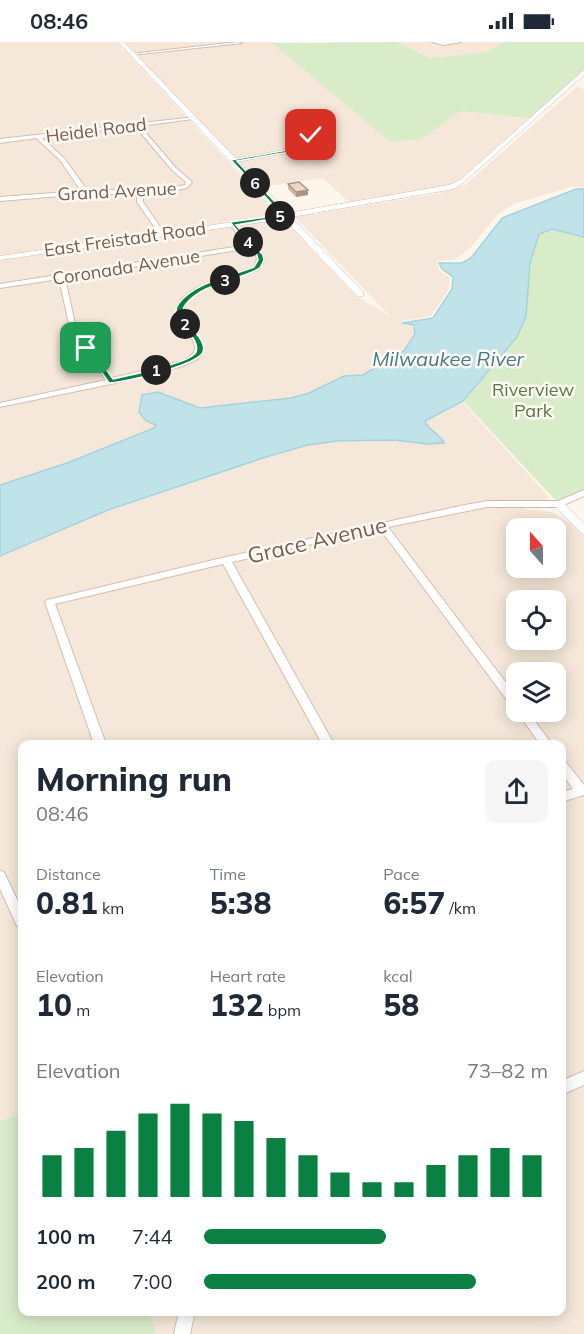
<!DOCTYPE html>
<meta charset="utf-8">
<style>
body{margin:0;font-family:Mulish,sans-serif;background:#f6f6f7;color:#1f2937;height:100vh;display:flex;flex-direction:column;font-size:22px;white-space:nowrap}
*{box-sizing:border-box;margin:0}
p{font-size:20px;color:#747a83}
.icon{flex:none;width:33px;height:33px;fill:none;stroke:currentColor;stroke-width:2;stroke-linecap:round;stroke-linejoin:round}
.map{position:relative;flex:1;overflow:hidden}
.sheet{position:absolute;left:18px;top:698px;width:548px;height:576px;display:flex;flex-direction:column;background:#fff;border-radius:12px;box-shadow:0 3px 15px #0003}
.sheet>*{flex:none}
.needle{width:39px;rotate:339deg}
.tools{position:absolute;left:506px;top:476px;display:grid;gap:12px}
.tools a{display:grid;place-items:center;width:60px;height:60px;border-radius:12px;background:#fff;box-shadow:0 3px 15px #0003;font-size:30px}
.pin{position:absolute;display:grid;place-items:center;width:51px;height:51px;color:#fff;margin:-26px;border-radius:12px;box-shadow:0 3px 9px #0006}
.km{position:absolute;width:30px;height:30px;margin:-15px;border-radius:50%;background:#222;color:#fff;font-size:16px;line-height:30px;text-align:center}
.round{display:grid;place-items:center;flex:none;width:63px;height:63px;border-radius:12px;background:#f6f6f7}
.headline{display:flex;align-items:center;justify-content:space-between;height:102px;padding:0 18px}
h1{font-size:33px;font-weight:800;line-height:45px}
.stats{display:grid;grid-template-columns:repeat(3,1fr);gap:9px;height:102px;padding:6px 18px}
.stats div{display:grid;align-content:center}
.stats b{font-size:30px;font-weight:800}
.stats small{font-size:16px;font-weight:400}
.stats p{font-size:16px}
.chart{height:168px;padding:12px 18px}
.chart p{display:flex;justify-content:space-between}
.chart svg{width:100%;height:108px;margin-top:6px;stroke:#0b8043;stroke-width:6}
ul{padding:0 18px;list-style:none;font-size:20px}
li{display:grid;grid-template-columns:96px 72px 1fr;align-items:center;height:45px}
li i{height:15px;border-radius:8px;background:#0b8043}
.status{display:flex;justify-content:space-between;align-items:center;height:42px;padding:0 30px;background:#fff;direction:ltr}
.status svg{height:16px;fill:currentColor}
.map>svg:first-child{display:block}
</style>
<div class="status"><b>08:46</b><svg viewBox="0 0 49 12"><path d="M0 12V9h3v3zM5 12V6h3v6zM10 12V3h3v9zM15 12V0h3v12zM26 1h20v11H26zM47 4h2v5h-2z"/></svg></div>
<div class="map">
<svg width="584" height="1292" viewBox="0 0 584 1292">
<rect width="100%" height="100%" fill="#fdf6ec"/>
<path fill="#f5e8da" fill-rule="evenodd" d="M0,0H116L278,172L0,214Z
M124,0H277L273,1L420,98L461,69L528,77L457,140L447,144L350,161L323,136L262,145Z
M398,0H505L485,10L430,16Z
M578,44L584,48V145H572L513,162L498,172L470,206L454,218L437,219L439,228L450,236L449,247L431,274L403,279L396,278L414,283L415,293L404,309L363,333L344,334L309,351L276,359L262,358L241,363L200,366L151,350L142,354L139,361L156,383L154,386L67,421L0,443V218L282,176L357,255L390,274L295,175L441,151L465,143Z
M462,360L548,454L549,460L523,461L524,467L552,470L571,482L584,494V1292H156L149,1269H561V702H22V1072L0,1079V514L108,468L269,414L308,403L337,399L443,398L429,387L425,379ZM516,486H555V525H516ZM516,558H555V597H516ZM516,630H555V669H516Z"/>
<path fill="#d8ecc9" d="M398,0L430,16L485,10L505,0H584V30L531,77L461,69L420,98L389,99L272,1Z
M551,187L584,195V451L559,462L463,359L518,295L526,274L530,221L539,192Z
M22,1072V1269H149L156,1292H0V1079Z"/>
<path fill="#bfe3e8" stroke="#a5d3da" stroke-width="1.5" d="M576,147H584V195L552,187L539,192L530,221L526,274L517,295L463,359L425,379C428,389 442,393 444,401L428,402L394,398L337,399L308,403L269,414L108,468L0,514V443L67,421L154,386L156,383L146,379L139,370L142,353L158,350L200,366L291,356L309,351L344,334L363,333L404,309L415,292L414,283L402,281L433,276L452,247L453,235L442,227L439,221H462L471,216L502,176Z"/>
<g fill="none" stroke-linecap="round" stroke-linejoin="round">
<g stroke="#d1beb0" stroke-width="2">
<path id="minor" d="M238,0L242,1L132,13L130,12Z
M432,0H461L444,3Z
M195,75L193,77L140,84L176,126L192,140L187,146L157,152H143V160L165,192L164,193H160L137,160V152H85L0,159V155L81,149L60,118L36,96L0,101V97ZM135,84L172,128L186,140L185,143L157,148H87L64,116L42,96Z
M307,85L320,88V92L315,94L320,96V101L313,106L233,120L230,118L309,104L314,100V97L295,90ZM308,88L315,89V90L309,92L303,90Z
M232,180L262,212L264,218L259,227C243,234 181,248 184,270C185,282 198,292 203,303V309L198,317L183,324L111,342L0,365V361L106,338L82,306L69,282L59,237L0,246V242L247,203L229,182ZM250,206C257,213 259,216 254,225C234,233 197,240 182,257C161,282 219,301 183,319L112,336L89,306L75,282L65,236Z
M584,448V454L559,465H487L388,485L516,654V666L512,665L380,487L232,520L334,702H322L223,522L55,562L106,702H94L45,560L47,558L226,515L460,464L487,459H558Z
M516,668L527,669L552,702H540Z
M561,718L565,719L584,743V753L561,760V750L573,747L561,730Z
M0,829L4,830L22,868V885L17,884L0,847Z
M584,1029V1043L561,1053V1039Z
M179,1269H195L190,1292H174Z"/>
</g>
<g stroke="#d1beb0" stroke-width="1">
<path id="tertiary" d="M118,0H124L288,171L449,143L460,138L584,28V33L464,140L454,147L291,175L363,250V254H357L284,177L0,218V214L281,173Z
M559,459L563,460L584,481V492L580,490L555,464V460Z"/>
</g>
<use href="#minor" fill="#fff" fill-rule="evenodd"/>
<use href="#tertiary" fill="#fff" fill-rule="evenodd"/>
</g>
<path fill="#d1b7a8" d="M288,142L308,153L296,155L288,147Z"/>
<path fill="#aa9588" d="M308,148V153L296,155V150Z"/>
<path fill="#f3d5c3" stroke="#aa9588" stroke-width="1.5" d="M299,140L308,148L296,150L288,142Z"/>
<path fill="#0b8043" stroke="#fff" stroke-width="1.5" d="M310,92L319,96V101L313,106L237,119L288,174L236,183L263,213L264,218L260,226C237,240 204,240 186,262C172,277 209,294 203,310C198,323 123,341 109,341L84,304H89L113,337C126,334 192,321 196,310C202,293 165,278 179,261C195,240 231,234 254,225L258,218L257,213L230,180L282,173L231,118L310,104L314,100Z"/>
<g text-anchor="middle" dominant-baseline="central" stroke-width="5" stroke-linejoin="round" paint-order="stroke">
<g font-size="18" fill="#7a5c4d" stroke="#fffaf3">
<text transform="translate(96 88) rotate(-7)">Heidel Road</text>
<text transform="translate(117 149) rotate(-3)">Grand Avenue</text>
<text transform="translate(125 197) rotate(-8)">East Freistadt Road</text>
<text transform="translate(126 225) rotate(-9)">Coronada Avenue</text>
</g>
<g font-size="18" fill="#537a41" stroke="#fffaf3">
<text x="533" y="347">Riverview<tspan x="533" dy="21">Park</tspan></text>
</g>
<g font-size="20" font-style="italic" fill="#437c86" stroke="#fffaf3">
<text x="448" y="316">Milwaukee River</text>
</g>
<g font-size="22" fill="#7a5c4d" stroke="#fffaf3">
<text transform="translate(317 498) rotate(-13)">Grace Avenue</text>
</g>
</g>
</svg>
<div class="tools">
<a><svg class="needle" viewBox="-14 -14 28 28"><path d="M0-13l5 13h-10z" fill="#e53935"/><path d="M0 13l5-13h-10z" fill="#747a83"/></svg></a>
<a><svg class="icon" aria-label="locate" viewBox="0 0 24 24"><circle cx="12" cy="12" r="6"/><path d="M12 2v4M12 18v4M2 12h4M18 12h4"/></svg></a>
<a><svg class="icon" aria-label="layers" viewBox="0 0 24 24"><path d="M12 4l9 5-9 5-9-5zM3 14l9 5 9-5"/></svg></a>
</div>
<div class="pin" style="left:86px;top:306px;background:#1e9e55"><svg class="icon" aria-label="arrive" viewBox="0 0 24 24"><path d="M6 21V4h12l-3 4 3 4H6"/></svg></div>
<div class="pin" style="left:311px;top:93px;background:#d93025"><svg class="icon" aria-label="check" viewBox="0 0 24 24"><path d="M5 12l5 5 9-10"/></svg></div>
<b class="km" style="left:156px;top:328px">1</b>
<b class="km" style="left:185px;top:282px">2</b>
<b class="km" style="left:225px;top:238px">3</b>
<b class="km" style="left:248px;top:200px">4</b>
<b class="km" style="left:280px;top:174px">5</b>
<b class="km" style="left:255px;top:141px">6</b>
<section class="sheet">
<div class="headline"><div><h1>Morning run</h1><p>08:46</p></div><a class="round"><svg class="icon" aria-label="share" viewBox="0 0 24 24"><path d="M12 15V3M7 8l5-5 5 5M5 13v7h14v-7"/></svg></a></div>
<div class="stats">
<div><p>Distance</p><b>0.81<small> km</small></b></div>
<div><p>Time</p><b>5:38</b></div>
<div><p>Pace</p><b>6:57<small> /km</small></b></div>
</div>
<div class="stats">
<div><p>Elevation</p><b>10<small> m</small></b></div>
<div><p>Heart rate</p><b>132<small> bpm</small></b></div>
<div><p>kcal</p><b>58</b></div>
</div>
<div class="chart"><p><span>Elevation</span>73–82 m</p>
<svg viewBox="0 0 160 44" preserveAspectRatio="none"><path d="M5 44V27M15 44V24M25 44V17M35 44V10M45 44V6M55 44V10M65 44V13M75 44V20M85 44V27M95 44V34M105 44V38M115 44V38M125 44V31M135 44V27M145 44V24M155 44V27"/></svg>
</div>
<ul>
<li><b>100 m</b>7:44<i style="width:53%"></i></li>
<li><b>200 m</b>7:00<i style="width:79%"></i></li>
</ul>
</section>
</div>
